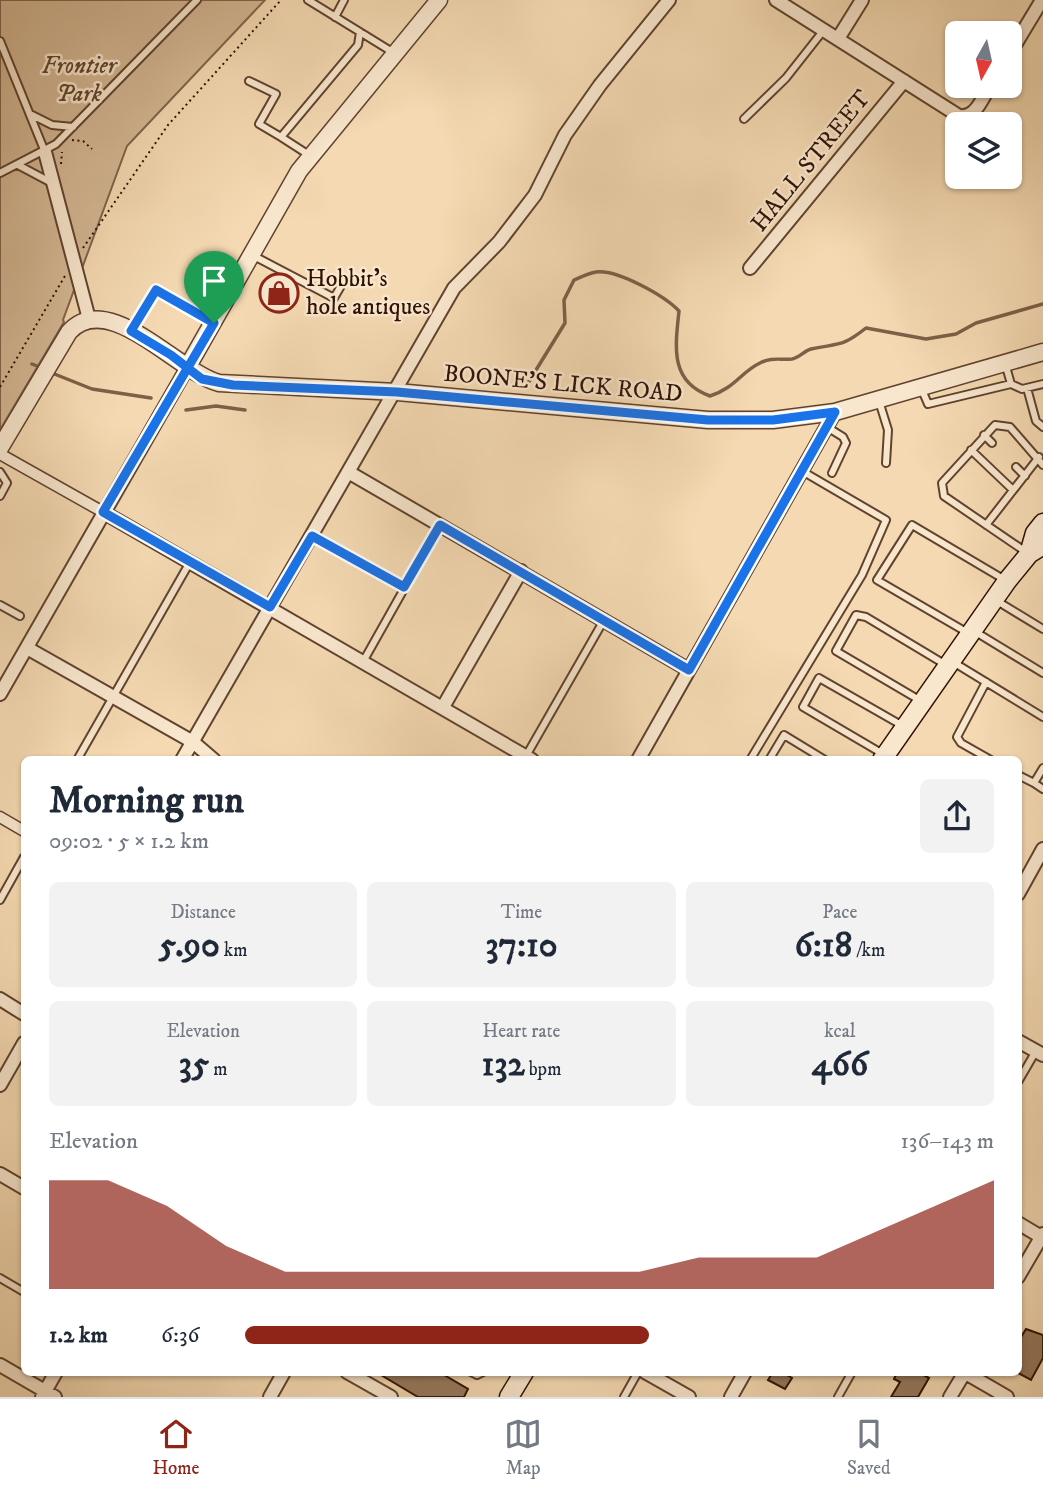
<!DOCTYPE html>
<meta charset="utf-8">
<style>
body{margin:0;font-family:"IM FELL DW Pica",serif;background:#f2f2f3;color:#1f2937;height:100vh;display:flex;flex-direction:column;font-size:26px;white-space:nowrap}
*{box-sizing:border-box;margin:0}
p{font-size:23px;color:#747a83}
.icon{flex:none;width:38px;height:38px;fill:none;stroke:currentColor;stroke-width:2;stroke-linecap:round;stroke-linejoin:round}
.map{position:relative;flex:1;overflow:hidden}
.drawer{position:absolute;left:21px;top:756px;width:1001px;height:620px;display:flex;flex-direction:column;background:#fff;border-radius:10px;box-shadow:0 2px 5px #0004}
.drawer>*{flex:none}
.needle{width:46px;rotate:188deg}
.controls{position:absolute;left:945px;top:21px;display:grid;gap:14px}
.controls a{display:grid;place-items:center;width:77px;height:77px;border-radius:10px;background:#fff;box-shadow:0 2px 5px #0004;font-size:35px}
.pin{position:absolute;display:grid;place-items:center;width:60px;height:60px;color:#fff;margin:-72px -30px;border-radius:50% 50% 50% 0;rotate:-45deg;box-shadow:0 0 7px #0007}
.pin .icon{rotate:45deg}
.round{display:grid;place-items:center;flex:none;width:74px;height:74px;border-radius:10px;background:#f2f2f3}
.overview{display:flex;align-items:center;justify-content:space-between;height:119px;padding:0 28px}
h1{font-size:38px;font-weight:700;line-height:52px}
.stats{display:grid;grid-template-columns:repeat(3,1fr);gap:10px;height:119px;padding:7px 28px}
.stats div{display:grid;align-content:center;border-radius:10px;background:#f2f2f3;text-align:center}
.stats b{font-size:35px;font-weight:700}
.stats small{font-size:19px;font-weight:400}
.stats p{font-size:19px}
.chart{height:196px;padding:14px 28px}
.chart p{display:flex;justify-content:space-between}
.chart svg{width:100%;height:126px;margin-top:7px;fill:#8f2418;opacity:.7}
ul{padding:0 28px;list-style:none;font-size:23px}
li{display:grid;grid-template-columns:112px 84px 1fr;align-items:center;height:52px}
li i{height:18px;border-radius:9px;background:#8f2418}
.menu{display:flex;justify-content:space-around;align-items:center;height:98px;border-top:2px solid #e0e1e3;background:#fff;font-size:19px;color:#747a83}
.menu a{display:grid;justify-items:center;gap:4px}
.menu .current{color:#8f2418}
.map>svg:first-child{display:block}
</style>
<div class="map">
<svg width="1043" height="1397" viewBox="0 0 1043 1397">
<rect width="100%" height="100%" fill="#f4d9b2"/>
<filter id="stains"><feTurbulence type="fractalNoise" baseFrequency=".00286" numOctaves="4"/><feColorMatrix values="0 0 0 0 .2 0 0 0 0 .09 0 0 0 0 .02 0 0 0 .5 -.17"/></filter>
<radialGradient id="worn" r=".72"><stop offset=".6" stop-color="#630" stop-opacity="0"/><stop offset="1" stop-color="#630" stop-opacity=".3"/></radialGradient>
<path fill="#d3b794" stroke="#81644c" stroke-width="2" d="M0,0H265L127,146L63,320L64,322L0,430Z"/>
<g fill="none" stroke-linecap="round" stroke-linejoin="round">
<path stroke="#7d6048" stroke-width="3.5" d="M32,364L42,368
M52,373L92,389L151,398
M528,383L565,323L564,300L574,280C581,277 589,273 596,272C617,269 665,296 679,311C675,348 670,382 710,396C735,388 741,372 760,363C771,357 780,360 792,359C799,358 804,351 811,349C840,343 842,347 866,328L926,339L956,334L976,323L1043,304
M186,410L216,406L245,410"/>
</g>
<path fill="#95795e" stroke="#2f1103" stroke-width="2" d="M1026,1329L1043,1335V1358L1031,1380L1018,1373V1342Z
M376,1372H439L468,1389L464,1397H418Z
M773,1372H782L792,1378L785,1389L768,1380Z
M897,1372H918L929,1378L918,1397H891L900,1382L894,1379Z"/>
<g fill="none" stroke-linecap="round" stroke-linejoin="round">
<g stroke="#60432f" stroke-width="10">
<path id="service" d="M308,0L394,53
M335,17L344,0
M0,41L45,152
M249,81L276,94L259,124L281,137
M32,115L52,125L73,127
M744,119L786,78L823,31
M309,155L281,137L358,45L360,32
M18,165L50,182
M0,173L56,144L197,0
M254,256L334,298L345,279
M131,330L156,290L212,322
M1005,363L1011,384
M1027,388L1036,421L1043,427
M922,390L928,404L1011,384L1022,389L1043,384
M879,401L888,430L886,463
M827,427L843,437L846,443L832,473
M984,435L992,443
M971,450L1013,490
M1016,467L1025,476
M0,472L7,483L0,496
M986,525L1039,457
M312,536L404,587
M1026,552L944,496L942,483L995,425L1010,427L1043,465
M997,601L1043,629
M0,605L20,616
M974,631L1043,673
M968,633L877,580L912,525L1005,580
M364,660L440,525
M953,662L1043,717
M986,682L957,737L961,743L991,760
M921,701L836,651L856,615L866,617L946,665
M883,754L803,707L819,678L903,726
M526,756L604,620
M77,760L190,562
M750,760L862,575L886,520L802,471
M769,760L784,735L825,760
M1043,768L1034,783L1043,789
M1018,775L1034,783
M0,900L24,857
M1018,1082L1036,1051
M0,1278L24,1292
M471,1372L477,1375L483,1372
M624,1397L638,1372
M838,1397L852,1372"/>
</g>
<g stroke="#60432f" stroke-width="13">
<path id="pedestrian" d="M0,454L103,512
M0,817L24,831"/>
</g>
<g stroke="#60432f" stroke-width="16">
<path id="minor" d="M776,0L959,116C976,119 982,98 990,86
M839,37L862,0
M1010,53L1042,0
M45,152L89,319
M750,268L904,81
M350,473L689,670
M103,512L532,760
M27,648L193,742L214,760
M0,694L187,368
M443,707L521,571
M182,760L454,288L499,242L535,195L565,135L600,85L669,0
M638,760L835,412
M1018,894L1043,849
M0,999L24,1014
M1018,1041L1043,1055
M0,1085L24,1043
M0,1174L24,1188
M1018,1223L1043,1238
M1018,1277L1043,1234
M0,1365L55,1397
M347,1372L391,1397
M645,1372L689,1397
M964,1372L1007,1397
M42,1397L56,1372
M270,1397L284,1372
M731,1397L745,1372
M950,1397L965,1372"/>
</g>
<g stroke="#60432f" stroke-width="19">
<path id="tertiary" d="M187,368L299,171L439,0
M0,448L69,332C108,288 179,373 219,383L397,392L708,420H773L835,412L1043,352"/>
</g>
<g stroke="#2f1103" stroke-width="21">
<path id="secondary" d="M1029,554L1035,533L1043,523
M882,760L1007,581L1029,554L1043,545
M509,1397L524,1372"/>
</g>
<path stroke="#2f1103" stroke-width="2" stroke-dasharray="2 3.5" stroke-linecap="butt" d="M72,140L83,141L92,149
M61,164L62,152
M83,248L168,125L281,0
M0,387L65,276"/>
<use href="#service" stroke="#f8e6cd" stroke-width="6"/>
<use href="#pedestrian" stroke="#f8e6cd" stroke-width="10"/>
<use href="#minor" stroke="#f8e6cd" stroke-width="12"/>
<use href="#tertiary" stroke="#f8e6cd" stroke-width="16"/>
<use href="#secondary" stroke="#f8e6cd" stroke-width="18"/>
</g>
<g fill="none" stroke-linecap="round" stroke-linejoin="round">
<g stroke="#fff" stroke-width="14">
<path id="route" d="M214,323L156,290L131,331L171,355L202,379L233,385L397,392L708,420H773L835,412L689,670L440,525L404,587L312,536L270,607L103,512L214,323"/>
</g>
<use href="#route" stroke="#1a73e8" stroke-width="9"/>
</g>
<defs>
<g id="shop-ring" transform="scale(2.0125)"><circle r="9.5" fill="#f8e6cd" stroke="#8f2418" stroke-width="1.5"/><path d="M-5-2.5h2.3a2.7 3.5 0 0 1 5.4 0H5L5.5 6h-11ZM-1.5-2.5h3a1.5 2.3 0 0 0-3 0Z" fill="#8f2418"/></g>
</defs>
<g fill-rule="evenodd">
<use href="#shop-ring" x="279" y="293"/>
</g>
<g text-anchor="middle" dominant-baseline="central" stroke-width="5" stroke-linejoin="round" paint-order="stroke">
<g font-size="24" font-style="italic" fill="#60432e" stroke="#f8e6cd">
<text x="79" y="66">Frontier<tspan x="79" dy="28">Park</tspan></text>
</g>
<g font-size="24" fill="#2f1103" stroke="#f8e6cd">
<text transform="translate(811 161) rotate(-51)">HALL STREET</text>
<text transform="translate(563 384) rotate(5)">BOONE'S LICK ROAD</text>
</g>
<g font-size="24" fill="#2f1103" stroke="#f8e6cd" text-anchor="start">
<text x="306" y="279">Hobbit's<tspan x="306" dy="28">hole antiques</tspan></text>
</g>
</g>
<rect width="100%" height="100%" filter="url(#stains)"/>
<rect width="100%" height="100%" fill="url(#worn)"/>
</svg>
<div class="controls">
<a><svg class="needle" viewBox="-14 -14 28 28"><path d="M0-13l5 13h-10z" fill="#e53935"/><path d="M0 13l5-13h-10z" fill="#747a83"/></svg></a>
<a><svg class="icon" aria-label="layers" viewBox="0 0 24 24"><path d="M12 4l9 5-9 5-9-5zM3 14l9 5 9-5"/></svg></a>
</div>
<div class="pin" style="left:214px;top:323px;background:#1e9e55"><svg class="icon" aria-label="arrive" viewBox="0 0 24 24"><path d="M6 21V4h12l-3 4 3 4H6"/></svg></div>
<section class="drawer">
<div class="overview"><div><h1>Morning run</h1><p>09:02 · 5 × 1.2 km</p></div><a class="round"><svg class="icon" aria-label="share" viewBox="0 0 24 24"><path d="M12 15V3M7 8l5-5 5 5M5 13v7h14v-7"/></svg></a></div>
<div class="stats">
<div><p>Distance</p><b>5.90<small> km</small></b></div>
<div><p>Time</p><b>37:10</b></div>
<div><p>Pace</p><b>6:18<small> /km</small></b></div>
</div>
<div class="stats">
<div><p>Elevation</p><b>35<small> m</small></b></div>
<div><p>Heart rate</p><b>132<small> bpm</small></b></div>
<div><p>kcal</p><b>466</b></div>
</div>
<div class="chart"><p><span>Elevation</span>136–143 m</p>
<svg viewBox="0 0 160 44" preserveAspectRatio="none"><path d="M0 44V6L10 6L20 15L30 29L40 38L50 38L60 38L70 38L80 38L90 38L100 38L110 33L120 33L130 33L140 24L150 15L160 6V44z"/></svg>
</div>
<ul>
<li><b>1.2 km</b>6:36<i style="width:54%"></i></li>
</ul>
</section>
</div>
<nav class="menu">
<a class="current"><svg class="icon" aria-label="home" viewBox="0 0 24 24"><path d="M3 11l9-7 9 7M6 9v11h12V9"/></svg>Home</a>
<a><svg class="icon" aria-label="map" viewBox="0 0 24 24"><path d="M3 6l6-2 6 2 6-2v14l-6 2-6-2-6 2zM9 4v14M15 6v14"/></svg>Map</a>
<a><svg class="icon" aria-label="saved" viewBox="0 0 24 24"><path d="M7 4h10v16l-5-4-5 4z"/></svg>Saved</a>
</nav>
